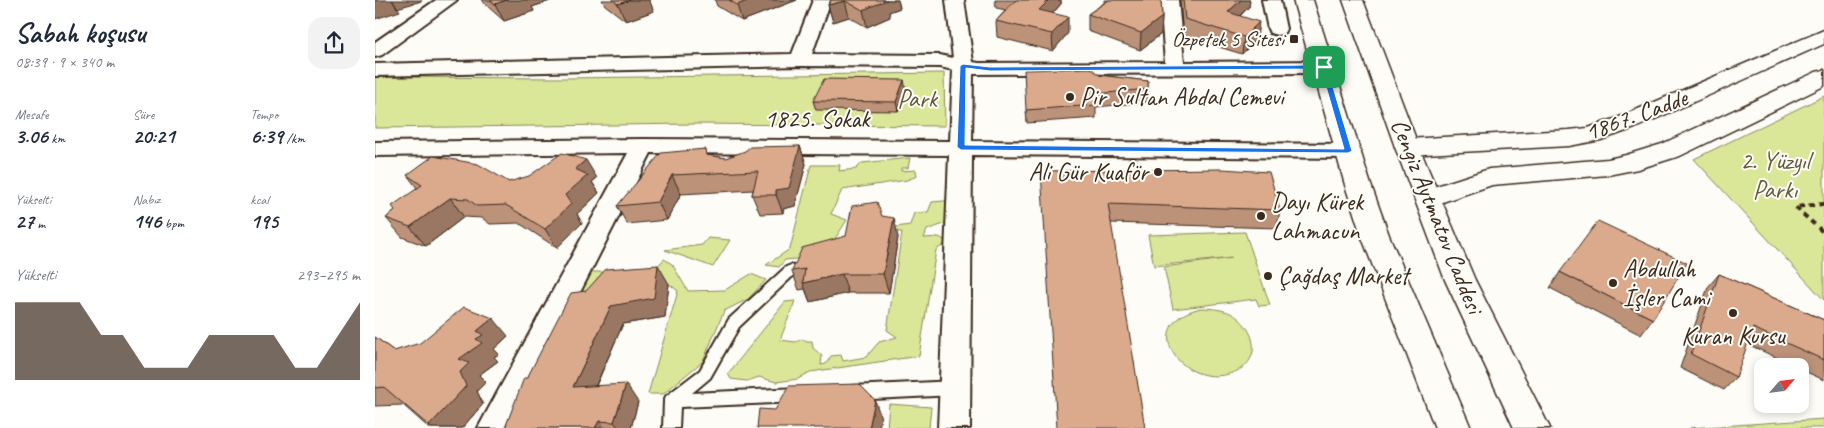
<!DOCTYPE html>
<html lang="tr">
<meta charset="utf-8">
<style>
body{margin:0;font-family:Caveat,sans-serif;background:#f2f2f3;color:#1f2937;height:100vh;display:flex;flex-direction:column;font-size:19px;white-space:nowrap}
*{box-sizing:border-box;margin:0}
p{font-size:16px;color:#747a83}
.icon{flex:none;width:28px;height:28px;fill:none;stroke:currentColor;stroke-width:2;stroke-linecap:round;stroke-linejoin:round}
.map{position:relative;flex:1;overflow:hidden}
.details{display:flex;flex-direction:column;background:#fff;width:375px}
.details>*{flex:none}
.needle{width:32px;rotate:62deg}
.buttons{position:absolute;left:1379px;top:358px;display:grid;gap:10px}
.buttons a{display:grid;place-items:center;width:55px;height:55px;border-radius:10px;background:#fff;box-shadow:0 2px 8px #0003;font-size:25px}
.pin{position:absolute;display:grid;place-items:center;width:42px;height:42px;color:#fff;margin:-21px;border-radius:10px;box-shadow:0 2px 8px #0006}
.round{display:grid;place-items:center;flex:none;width:52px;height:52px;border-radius:15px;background:#f2f2f3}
.overview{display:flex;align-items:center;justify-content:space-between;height:85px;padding:0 15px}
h1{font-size:28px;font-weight:700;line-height:38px}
.stats{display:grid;grid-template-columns:repeat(3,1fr);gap:8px;height:85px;padding:5px 15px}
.stats div{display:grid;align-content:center}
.stats b{font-size:21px;font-weight:700}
.stats small{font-size:14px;font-weight:400}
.stats p{font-size:14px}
.chart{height:140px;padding:10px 15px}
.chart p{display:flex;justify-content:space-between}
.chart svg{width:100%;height:90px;margin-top:5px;fill:#3b2a1e;opacity:.7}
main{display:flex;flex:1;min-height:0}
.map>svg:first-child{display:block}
</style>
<main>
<section class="details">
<div class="overview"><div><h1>Sabah koşusu</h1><p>08:39 · 9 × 340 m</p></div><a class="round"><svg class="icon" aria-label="share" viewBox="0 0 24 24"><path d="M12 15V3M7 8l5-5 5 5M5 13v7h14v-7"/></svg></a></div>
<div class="stats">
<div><p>Mesafe</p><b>3.06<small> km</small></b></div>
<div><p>Süre</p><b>20:21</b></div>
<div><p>Tempo</p><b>6:39<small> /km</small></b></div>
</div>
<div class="stats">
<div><p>Yükselti</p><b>27<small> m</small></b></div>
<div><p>Nabız</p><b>146<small> bpm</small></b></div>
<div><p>kcal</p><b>195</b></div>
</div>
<div class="chart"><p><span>Yükselti</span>293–295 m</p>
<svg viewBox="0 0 160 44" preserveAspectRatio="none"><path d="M0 44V6L10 6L20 6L30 6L40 22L50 22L60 38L70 38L80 38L90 22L100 22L110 22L120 22L130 38L140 38L150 22L160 6V44z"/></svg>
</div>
</section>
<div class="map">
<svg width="1449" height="428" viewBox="0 0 1449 428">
<rect width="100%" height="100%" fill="#fdfcf7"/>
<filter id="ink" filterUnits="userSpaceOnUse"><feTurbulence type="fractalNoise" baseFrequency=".02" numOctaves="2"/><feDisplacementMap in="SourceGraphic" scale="10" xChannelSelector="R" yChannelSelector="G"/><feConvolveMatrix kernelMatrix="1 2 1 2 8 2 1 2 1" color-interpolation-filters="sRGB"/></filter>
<g filter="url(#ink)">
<path fill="#dae698" stroke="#8a885b" d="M569,73L570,126L319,124L0,128V77L191,78Z
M1449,96V300L1319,159Z
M535,158L533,168H526V171L541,170L542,176L532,180L467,190L456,214L472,220L449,256L410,260L404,267L391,265L415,249L436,165H465L464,171L481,169L487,163Z
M580,200L577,221L552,230L549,238L564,237L571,241L569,245L561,250L544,356L435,372L423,379L401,382L384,377L372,381L356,379L353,374L410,302L420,301L405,340L421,342L427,339L432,341H437L438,348L447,356L446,365L451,364L456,356L466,355L468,361L491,357L504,342L522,337L512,330L527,232L515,231L521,227L535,225L539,213L553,212L557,202Z
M870,232L895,305L884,306L881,299L798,309L789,267L857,258L779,266L773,235Z
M333,238L355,240L338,267L290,250L327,245Z
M289,259L297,264L313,291L350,290L376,274L391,280L373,299L349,311L328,361L288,394H273L303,291L287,278L134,428L216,272H228L229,281L272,278Z
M826,308C835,308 844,309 853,312C877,322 891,357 862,371C810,395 758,324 826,308Z
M514,404L556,407L554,428H512Z
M1449,419V428H1315Z"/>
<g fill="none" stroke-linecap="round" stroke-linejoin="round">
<g stroke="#3b2a1e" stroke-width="4">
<path id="lane" d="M416,265L421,267L423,270L421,273L364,327L335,378L317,393L424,388L430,390L432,395L430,400L424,402L305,407L304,428H288L289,401L291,396L325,370L354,319L411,267Z
M580,381L585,383L588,388L585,393L580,395L477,400L472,398L469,393L472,388L477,386Z"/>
</g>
<g stroke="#3b2a1e" stroke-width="4">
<path id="street" d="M61,0H82L7,55L0,57V42Z
M438,0H456L437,54L565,55L578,58L571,0H589L598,62L604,63L790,62L785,0H803L809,62L949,61L956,63L959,67L956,71L949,73L598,74L597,141L973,144L981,146L984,151L981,156L973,158L597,155L595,428H563L574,155L276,153L136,428H103L253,153L0,156V142L268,139L575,141L578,70L565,67L425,66L0,76V64L417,54Z
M887,0H905L911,29L909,33L902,35L895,33L893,29Z"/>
</g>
<g stroke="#3b2a1e" stroke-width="3">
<path id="secondary" d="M1449,30V44L1260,128L1226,140L1194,146L1032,155L1023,152L1020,147L1023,142L1032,139L1194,130L1213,128L1242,118Z
M1449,70V86L1305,156L1263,169L1233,175L1117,185L1053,207L1043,204L1040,198L1043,192L1114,169L1233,159L1251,155L1287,144L1441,72Z"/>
</g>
<g stroke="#3b2a1e" stroke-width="3">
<path id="primary" d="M918,0H938L996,185L1014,235L1096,428H1060L986,235L970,185Z
M968,0H988L1044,147L1100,280L1175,428H1139L1070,280L1020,147Z"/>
</g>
<path stroke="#3b2a1e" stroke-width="4" stroke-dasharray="5.5 4.5" stroke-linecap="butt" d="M1449,204L1420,207L1449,233"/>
<use href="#lane" fill="#fdfcf7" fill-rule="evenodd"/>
<use href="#street" fill="#fdfcf7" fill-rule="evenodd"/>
<use href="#secondary" fill="#fdfcf7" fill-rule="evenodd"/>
<use href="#primary" fill="#fdfcf7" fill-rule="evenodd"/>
</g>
<path fill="#bc9279" stroke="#3b2a1e" d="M107,0H174L175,1L157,7L159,11L129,21L111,5Z
M227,0H274L279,11L251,21L230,5Z
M340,0H422L367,21L342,6Z
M456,0H523L525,8L514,12L515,17L492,27L474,17L458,22L453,5Z
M620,0H686V4L678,13L693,33L678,51L622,37L621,21L631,10L621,8Z
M729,0H786L787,17L786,34L765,50L713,31V14L729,3Z
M805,0H875L874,7L865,16L882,39L867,54L808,36Z
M724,75L773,81V102L721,107V118L652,123L651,110Z
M531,90L523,111L441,110L438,101Z
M425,146L431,164L420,206L408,209V213L385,214L377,195L378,190L306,194L292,220L252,224L242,206L333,155L351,158Z
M666,171L905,210L902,228L736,223Z
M32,175L134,182L222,178L217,182L224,193L202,214L207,223L182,248L144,223L115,224L107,218L89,217L51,246L27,237L11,218L20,210L42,188Z
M507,216L523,237L514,293H473L435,302L430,289L424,290L417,271L471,236Z
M1185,272L1278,319L1266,335L1175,288Z
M1344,274L1449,320V380L1425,369V366H1420L1372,344L1361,377L1349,390L1305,368L1333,287Z
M294,284L290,317L248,324L221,386L263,402L256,428H130L152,378L211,291Z
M133,336L119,349L124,354L119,357L123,361L104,375L111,382L102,391L108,404L87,428H54L28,405L0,406V337L19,351Z"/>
<path fill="#997763" stroke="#3b2a1e" d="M0,0H17L25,11L0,19Z
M17,0H46L47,1L22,8Z
M132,0H174L175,1L157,7L159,11L129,21L120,4Z
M255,0H274L279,11L251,21L243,4Z
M374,0H422L367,21L362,5Z
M507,0H523L525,8L514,12L515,17L492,27L488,10Z
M674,0H686V4L665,27L664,10Z
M866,0H875L874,7L851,28L853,12Z
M470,1L474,17L458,22L453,5Z
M693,17V33L678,51L677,34Z
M787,17L786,34L765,50L766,33Z
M884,22L882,39L867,54L869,37Z
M529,80L531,90L523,111L521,102Z
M425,146L431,164L420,206L408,209V213L401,195V190Z
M211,160L222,178L217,182L224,193L202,214L207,223L182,248L170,229L190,195L200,169Z
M297,175L306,194L292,220L283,202Z
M75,198L89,217L51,246L35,227Z
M519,218L523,237L514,293L508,274Z
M283,265L294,284L290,317L248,324L212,405L198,387L236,306Z
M467,274L473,293L435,302L428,283Z
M118,318L133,336L119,349L124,354L119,357L123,361L104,375L111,382L102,391L108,404L87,428H56L54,426L85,372L84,359L101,339L102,331Z
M251,384L263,402L256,428H244L239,422Z
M500,400L506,418L504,428H494Z
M224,421L230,428H220Z"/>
<path fill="#dbaa8d" stroke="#3b2a1e" d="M115,0H132L120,4Z
M238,0H255L243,4Z
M354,0H374L362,5Z
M456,0H512L488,10L470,1L453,5Z
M641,0H674L664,10L693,17L677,34L621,21Z
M734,0H786L787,17L766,33L713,14Z
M808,0H866L853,12L884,22L869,37L810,19Z
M716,68L724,75L773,81V89L721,94V105L651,110L649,70Z
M449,79L529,80L521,102L438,101Z
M425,146L414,188L401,190V195H377L383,171L297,175L283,202L242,206L286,153L330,149L331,155L351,158L370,151L375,147Z
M187,153L211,160L200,169L213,175L190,195L196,204L170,229L131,205L102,206L93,199L75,198L35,227L11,218L20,210L17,206L47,185L32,175L58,156L103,164L134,182L154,176Z
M847,169L894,172L905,210L733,204L770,428H682L666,171Z
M502,202L507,216L519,218L508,274H467L428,283L430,269L417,271L427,248L471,236L477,206Z
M1223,221L1312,263L1278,319L1185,272Z
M283,265L279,298L236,306L198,387L251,384L239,422L224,421L220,428H130L149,378H152L196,293L211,291L231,269Z
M1344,274L1449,320V360L1378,328L1361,377L1316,354Z
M89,307L118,318L102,331L108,335L101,339L107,343L84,359L94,363L85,372L91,386L54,426L9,387L0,388V337L19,351L45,343Z
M484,384L500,400L494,428H438V427L432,428H382L384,409L400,410L414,386Z"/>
</g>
<path fill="#1a73e8" stroke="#fff" fill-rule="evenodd" d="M588,64L615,67L949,65L952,67L977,151L973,153L586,150L582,147L585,66ZM591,68L615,71L946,69L969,149L590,145Z"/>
<g fill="#3b2a1e" stroke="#fdfcf7" stroke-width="2">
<rect x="914" y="34" width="10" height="10" rx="2.5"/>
<circle cx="695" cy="97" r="5"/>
<circle cx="783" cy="172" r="5"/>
<circle cx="886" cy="216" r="5"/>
<circle cx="893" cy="276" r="5"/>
<circle cx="1238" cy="283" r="5"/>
<circle cx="1358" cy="313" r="5"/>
</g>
<g text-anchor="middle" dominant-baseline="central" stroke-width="4" stroke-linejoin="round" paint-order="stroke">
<g font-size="21" fill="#3b2a1e" stroke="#fdfcf7" text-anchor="end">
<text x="909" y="39">Özpetek 5 Sitesi</text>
</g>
<g font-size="25" fill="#3b2a1e" stroke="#fdfcf7" text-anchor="start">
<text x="705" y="97">Pir Sultan Abdal Cemevi</text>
<text x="773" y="172" text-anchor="end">Ali Gür Kuaför</text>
<text x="896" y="202">Dayı Kürek<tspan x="896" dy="29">Lahmacun</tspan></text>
<text x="1248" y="269">Abdullah<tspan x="1248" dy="29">İşler Cami</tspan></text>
<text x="903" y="276">Çağdaş Market</text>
<text x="1358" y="336" text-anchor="middle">Kuran Kursu</text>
</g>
<g font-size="25" fill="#63593c" stroke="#fdfcf7">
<text x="542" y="99">Park</text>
<text x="1400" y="161">2. Yüzyıl<tspan x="1400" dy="29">Parkı</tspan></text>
</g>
<g font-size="25" fill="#3b2a1e" stroke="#fdfcf7">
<text transform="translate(1261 115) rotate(-20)">1867. Cadde</text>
<text x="442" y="119">1825. Sokak</text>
<text transform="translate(1062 216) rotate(68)">Cengiz Aytmatov Caddesi</text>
</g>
</g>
</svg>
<div class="buttons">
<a><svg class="needle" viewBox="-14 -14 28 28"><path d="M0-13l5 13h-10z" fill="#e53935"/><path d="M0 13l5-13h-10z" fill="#747a83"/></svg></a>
</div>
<div class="pin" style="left:949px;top:67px;background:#1e9e55"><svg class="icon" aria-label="arrive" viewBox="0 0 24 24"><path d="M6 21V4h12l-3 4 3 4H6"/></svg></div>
</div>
</main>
